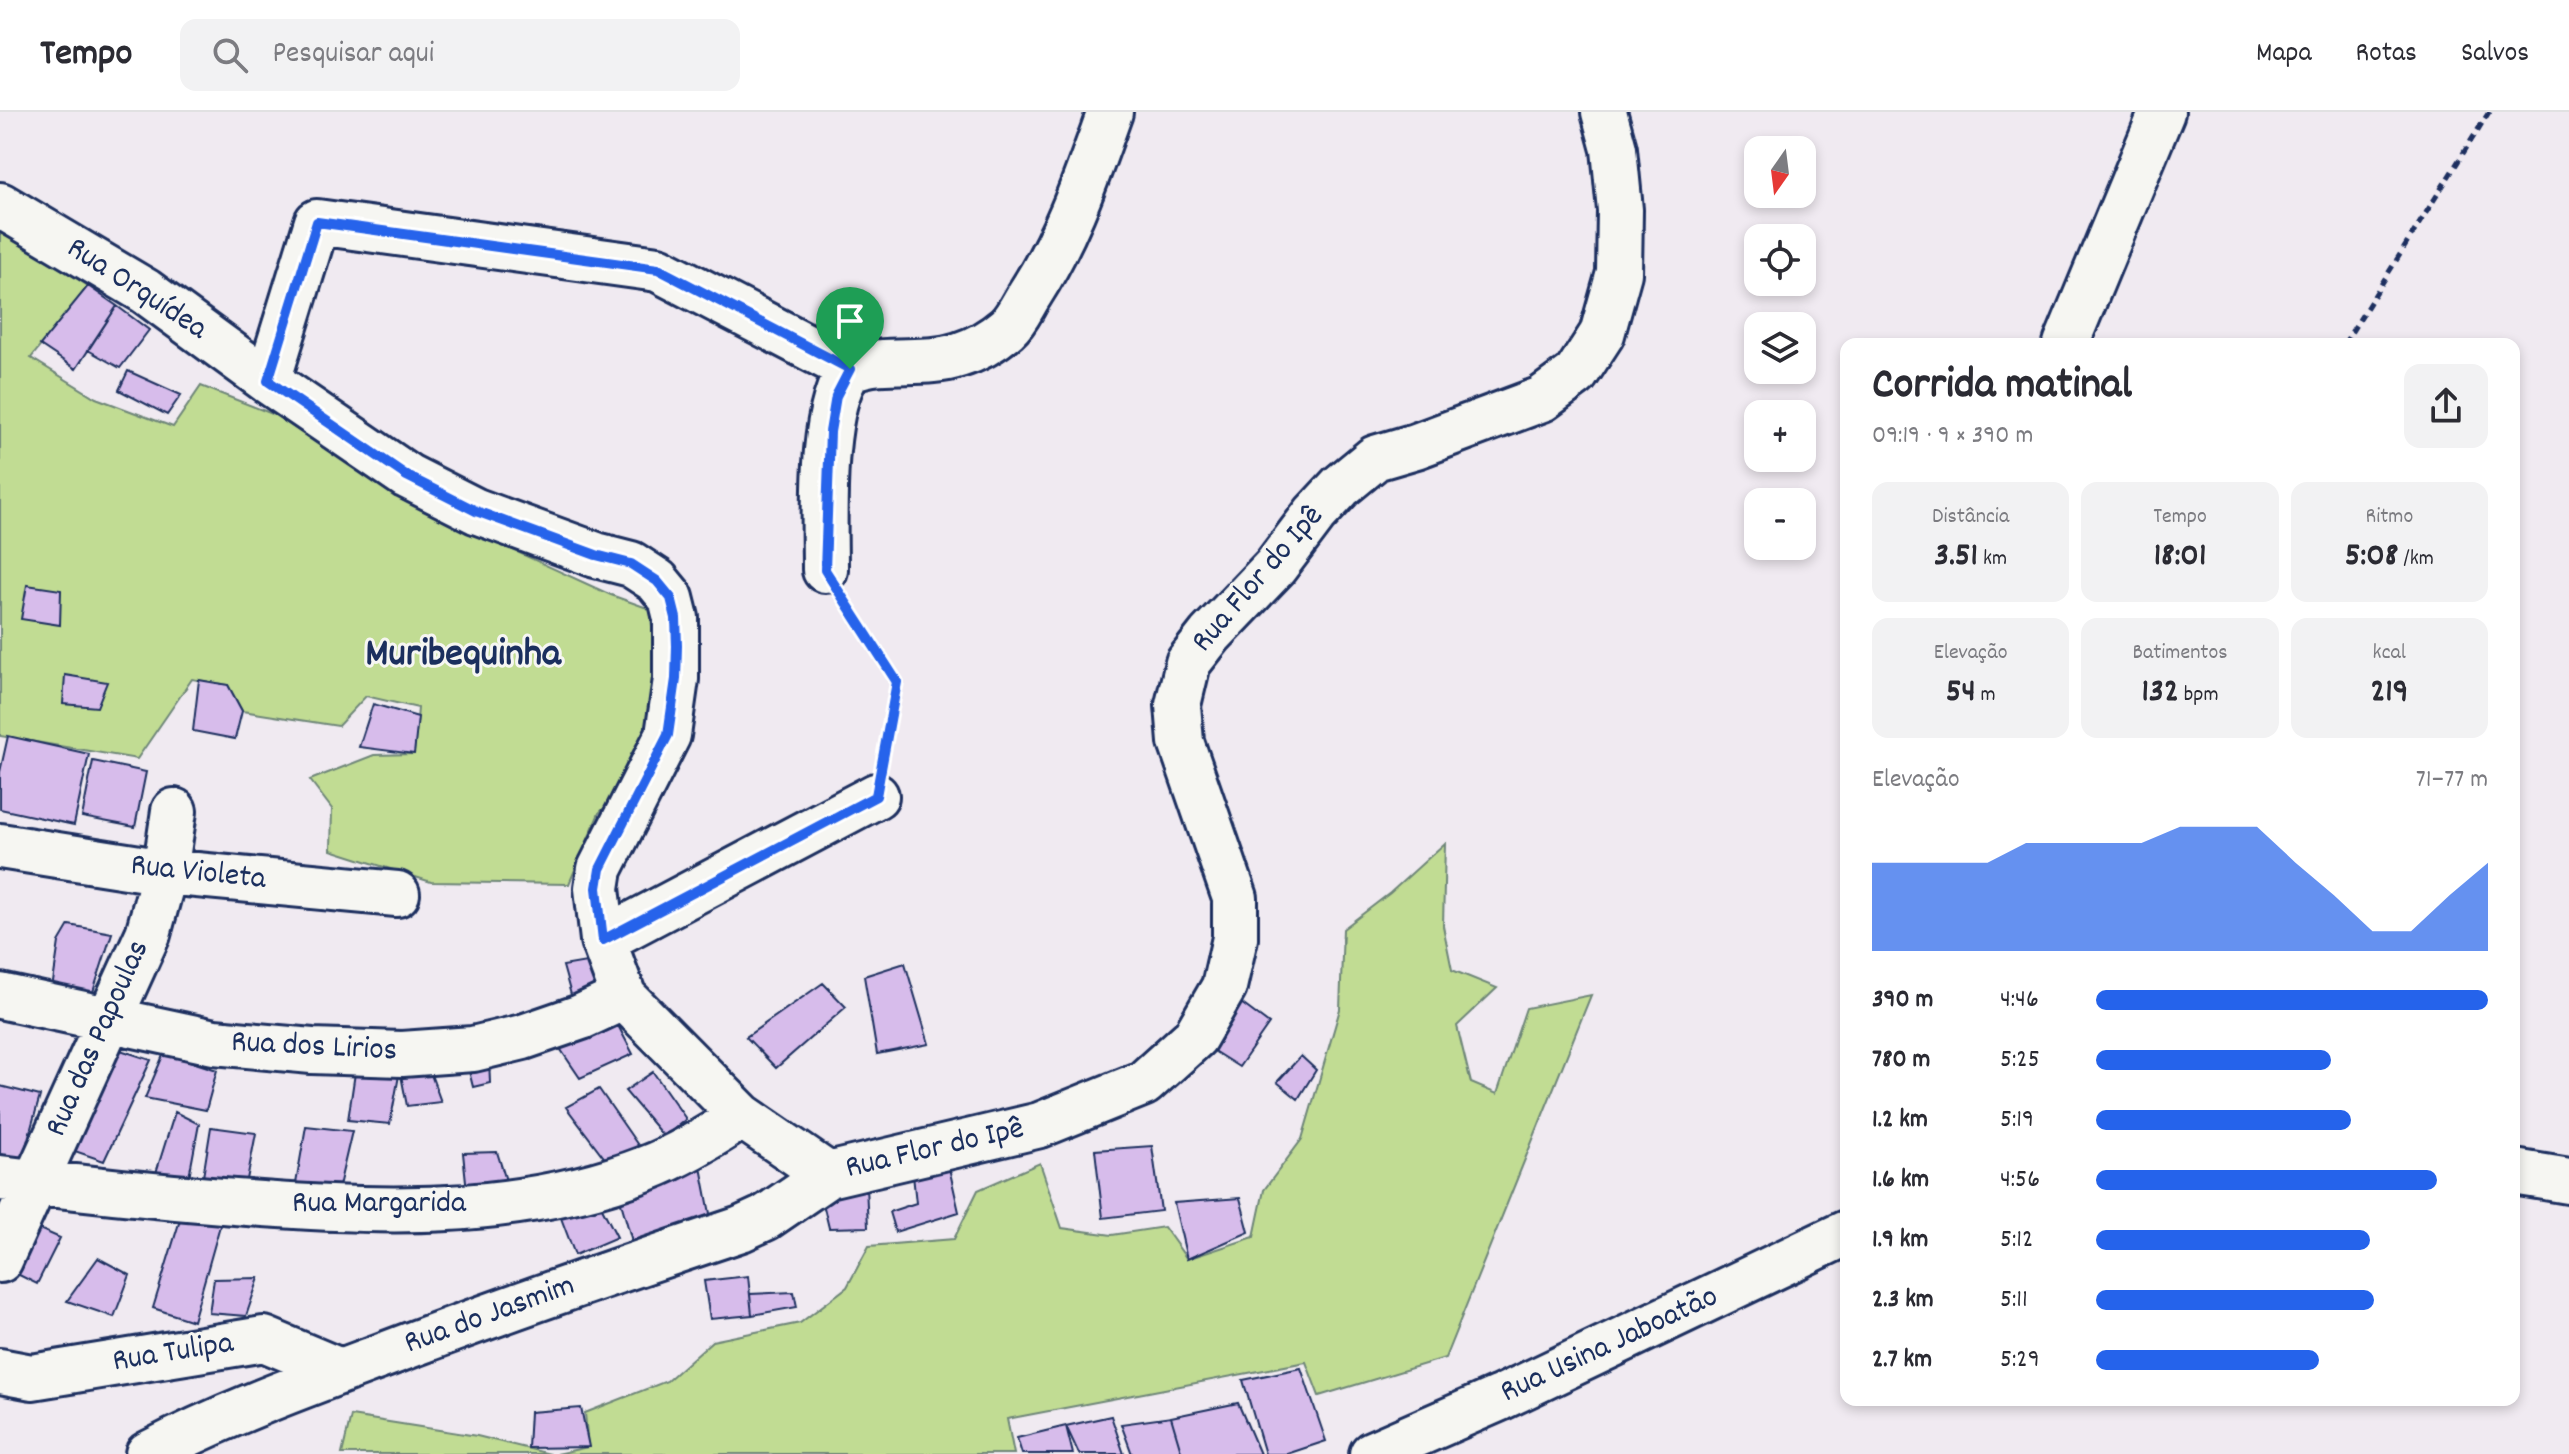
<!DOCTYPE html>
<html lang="pt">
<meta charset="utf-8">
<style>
body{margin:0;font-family:Dekko,sans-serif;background:#f2f2f3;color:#2b2b33;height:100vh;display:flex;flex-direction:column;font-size:30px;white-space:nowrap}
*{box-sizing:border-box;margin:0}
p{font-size:26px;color:#7c7c81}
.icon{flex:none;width:44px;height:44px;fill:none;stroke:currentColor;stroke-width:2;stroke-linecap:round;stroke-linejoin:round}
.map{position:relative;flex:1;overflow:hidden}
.sheet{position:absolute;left:1840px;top:226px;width:680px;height:1068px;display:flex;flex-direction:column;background:#fff;border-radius:16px;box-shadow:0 4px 12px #0003}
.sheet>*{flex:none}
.needle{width:52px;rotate:194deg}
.controls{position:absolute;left:1744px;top:24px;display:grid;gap:16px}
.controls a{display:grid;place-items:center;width:72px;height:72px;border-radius:16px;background:#fff;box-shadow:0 4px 12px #0003;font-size:40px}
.pin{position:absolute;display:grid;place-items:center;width:68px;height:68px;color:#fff;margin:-82px -34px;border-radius:50% 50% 50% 0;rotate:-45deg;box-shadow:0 0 8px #0007}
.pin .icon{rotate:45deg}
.round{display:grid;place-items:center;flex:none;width:84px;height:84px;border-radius:16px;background:#f2f2f3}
.summary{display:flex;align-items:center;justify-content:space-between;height:136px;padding:0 32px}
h1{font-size:44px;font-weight:800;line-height:60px}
.stats{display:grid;grid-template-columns:repeat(3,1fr);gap:12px;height:136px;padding:8px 32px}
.stats div{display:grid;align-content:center;border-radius:16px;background:#f2f2f3;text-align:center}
.stats b{font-size:34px;font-weight:800}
.stats small{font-size:22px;font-weight:400}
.stats p{font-size:22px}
.chart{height:224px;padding:16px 32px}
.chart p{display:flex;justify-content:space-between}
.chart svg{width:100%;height:144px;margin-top:8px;fill:#2563eb;opacity:.7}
ul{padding:0 32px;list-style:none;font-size:26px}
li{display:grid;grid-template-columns:128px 96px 1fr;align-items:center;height:60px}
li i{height:20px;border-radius:10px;background:#2563eb}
header{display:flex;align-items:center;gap:48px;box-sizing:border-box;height:112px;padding:0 40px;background:#fff;border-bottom:2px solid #e1e1e2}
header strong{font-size:38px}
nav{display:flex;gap:44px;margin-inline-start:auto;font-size:28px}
.search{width:560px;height:72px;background:#f2f2f3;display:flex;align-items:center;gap:20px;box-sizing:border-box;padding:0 28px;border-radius:16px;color:#7c7c81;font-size:30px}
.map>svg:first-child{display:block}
</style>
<header>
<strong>Tempo</strong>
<div class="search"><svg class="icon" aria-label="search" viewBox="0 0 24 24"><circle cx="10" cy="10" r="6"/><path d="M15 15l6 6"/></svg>Pesquisar aqui</div>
<nav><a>Mapa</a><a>Rotas</a><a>Salvos</a></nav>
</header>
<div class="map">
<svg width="2569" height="1342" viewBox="0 0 2569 1342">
<rect width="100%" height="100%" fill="#f0eaf1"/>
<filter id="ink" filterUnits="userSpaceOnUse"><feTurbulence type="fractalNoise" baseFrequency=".0125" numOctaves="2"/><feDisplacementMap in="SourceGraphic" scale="16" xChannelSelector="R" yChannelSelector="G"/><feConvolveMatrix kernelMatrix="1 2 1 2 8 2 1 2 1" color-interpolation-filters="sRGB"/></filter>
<g filter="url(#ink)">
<path fill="#c1dc93" stroke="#6e8678" stroke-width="2" d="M0,115L88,174L31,246L96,286L173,315L201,274L275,303L410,391L611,483L650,497L657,558L654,646L599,701L569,772L431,770L331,738L332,697L310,668L374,643L414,642L418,596L366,584L338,614L242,599L228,573L192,567L137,647L0,624Z
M1445,731L1443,814L1452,858L1497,876L1457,914L1471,971L1497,982L1526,896L1591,883L1445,1246L1319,1284L1306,1250L1007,1307L1014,1342H556L588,1335L585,1301L667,1269L712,1229L800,1211L847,1175L869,1134L954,1127L978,1078L1040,1051L1062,1116L1112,1123L1164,1115L1187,1147L1254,1125L1264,1078L1302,1027L1340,897L1343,817L1390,781Z
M351,1304L477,1324L550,1342H342Z"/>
<path fill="#d7bceb" stroke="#1b2f5e" stroke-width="2" d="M88,174L117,194L76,257L40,233Z
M117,194L149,218L120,256L88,238Z
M128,259L181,283L167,303L119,278Z
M27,473L61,478L60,513L21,507Z
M65,563L107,570L97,595L63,592Z
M199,568L228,573L242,599L235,627L193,619Z
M373,592L418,605L414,642L359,635Z
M8,624L89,642L74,713L0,697V660Z
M93,649L146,660L135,715L82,705Z
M69,813L112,821L92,883L52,877L59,830Z
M586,850L601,878L573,890L563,854Z
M905,851L929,932L877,942L864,864Z
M823,871L846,895L776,956L746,925Z
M1233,885L1269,912L1239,955L1201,931Z
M612,902L633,942L580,966L557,932Z
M108,934L151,948L104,1049L63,1035Z
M164,941L217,958L206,998L145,986Z
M1301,944L1316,958L1298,987L1277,970Z
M489,946L490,971L473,975L467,951Z
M356,954L400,958L390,1012L348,1008Z
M429,957L441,990L407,994L400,958Z
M653,960L686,1007L664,1025L625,979Z
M0,974L40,984L21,1052L0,1048Z
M599,977L642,1039L609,1052L566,995Z
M175,1000L199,1012L188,1070L155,1064Z
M306,1014L352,1019L336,1087L294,1083Z
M211,1015L256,1021L245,1078L202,1071Z
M1152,1034L1161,1099L1103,1106L1095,1038Z
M497,1040L509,1078L467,1079L463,1041Z
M947,1047L959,1100L895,1120L889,1100L916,1091L913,1063Z
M701,1055L713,1117L637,1147L618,1080Z
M866,1074L868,1115L829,1116L821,1083Z
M1240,1086L1249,1120L1187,1147L1174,1091Z
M602,1096L617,1125L575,1143L558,1098Z
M183,1098L221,1110L193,1209L153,1196Z
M28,1112L60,1126L37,1172L5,1156Z
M98,1146L130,1163L114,1205L67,1189Z
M748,1164L752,1203L710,1207L704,1169Z
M259,1166L246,1204L209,1201L214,1167Z
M794,1180L797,1195L752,1203L750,1182Z
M1301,1256L1326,1329L1287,1342H1265L1243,1268Z
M1238,1291L1260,1342H1182L1171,1305Z
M581,1296L589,1335L528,1336L530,1300Z
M1111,1304L1124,1342H1079L1066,1314Z
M1171,1305L1182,1342H1132L1121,1312Z
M1066,1314L1073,1342H1022L1017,1326Z"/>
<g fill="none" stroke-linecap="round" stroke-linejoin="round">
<g stroke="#1b2f5e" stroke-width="50">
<path id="minor" d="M0,93L145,179L268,269L407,364L476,399L596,443L631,452L657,469L671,486L676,506V567L668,623L600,757L597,776L603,828
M2066,232L2162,0
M268,269L317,110L658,157L850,257C886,243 923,255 959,243C976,238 993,228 1007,216C1017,207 1023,192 1031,180C1068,122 1087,64 1110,0
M825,458C825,406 819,298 850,257
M0,734L165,760L397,782
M0,884L214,930L312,939L402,942L473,937L523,925L581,905L624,885
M2514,1060L2569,1069
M828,1063L742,1004L624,885L603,828L876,684
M0,1066C78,1076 156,1084 235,1090C372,1101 516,1107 647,1056C681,1043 712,1024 742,1004
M0,1148L148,822L165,760L174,699
M0,1259L32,1265L264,1227L340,1259
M148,1342C224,1302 304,1273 384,1243C502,1198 621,1157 741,1117L765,1106L828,1063L1040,1013L1144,971L1195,925L1224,875L1235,826V786L1181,630L1178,593L1188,551L1210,523L1275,455L1315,402L1341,374L1375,346L1416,334L1542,287L1576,262L1602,222L1619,161L1620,98L1614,37L1604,0
M1372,1342L1500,1286L1846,1121"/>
</g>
<path stroke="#1b2f5e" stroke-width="5" stroke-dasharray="8 6" stroke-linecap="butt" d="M2344,232L2489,0
M845,490L897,570L884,644"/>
<use href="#minor" stroke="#f6f6f2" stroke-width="44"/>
</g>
</g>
<g fill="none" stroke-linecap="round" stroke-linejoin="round" filter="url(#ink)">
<g stroke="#fff" stroke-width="16">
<path id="route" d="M317,110L658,157L850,257L836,284L830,320L825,458L897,570L876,684L603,828L597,776L600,757L668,623L676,567L677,534L676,506L671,486L657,469L631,452L596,443L476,399L407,364L268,269Z"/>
</g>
<use href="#route" stroke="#2563eb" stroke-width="10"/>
</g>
<g text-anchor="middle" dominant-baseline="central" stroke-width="6" stroke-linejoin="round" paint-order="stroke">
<g font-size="32" fill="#1b2f5e" stroke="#f6f6f2">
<text transform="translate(136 178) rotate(33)">Rua Orquídea</text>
<text transform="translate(1259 468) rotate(-49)">Rua Flor do Ipê</text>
<text transform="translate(198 762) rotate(6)">Rua Violeta</text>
<text transform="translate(99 927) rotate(-66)">Rua das Papoulas</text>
<text transform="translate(314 936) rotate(3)">Rua dos Lirios</text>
<text transform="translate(935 1038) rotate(-13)">Rua Flor do Ipê</text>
<text x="379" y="1093">Rua Margarida</text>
<text transform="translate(490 1204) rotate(-20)">Rua do Jasmim</text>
<text transform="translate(1610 1234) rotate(-25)">Rua Usina Jaboatão</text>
<text transform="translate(173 1242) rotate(-9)">Rua Tulipa</text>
</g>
<g font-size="40" font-weight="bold" fill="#1b2f5e" stroke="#f6f6f2">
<text x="463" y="544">Muribequinha</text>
</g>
</g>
</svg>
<div class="controls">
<a><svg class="needle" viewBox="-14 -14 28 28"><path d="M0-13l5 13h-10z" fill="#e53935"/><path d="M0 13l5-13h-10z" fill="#7c7c81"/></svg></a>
<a><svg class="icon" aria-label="locate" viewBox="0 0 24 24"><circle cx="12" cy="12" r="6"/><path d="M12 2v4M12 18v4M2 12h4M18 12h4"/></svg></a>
<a><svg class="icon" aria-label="layers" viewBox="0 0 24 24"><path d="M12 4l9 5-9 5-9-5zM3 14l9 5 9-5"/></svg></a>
<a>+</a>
<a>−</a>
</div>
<div class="pin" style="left:850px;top:257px;background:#1e9e55"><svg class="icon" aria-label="arrive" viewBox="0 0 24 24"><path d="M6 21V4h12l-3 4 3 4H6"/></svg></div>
<section class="sheet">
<div class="summary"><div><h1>Corrida matinal</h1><p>09:19 · 9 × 390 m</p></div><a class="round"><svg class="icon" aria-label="share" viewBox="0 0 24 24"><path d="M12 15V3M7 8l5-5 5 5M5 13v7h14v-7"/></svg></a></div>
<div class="stats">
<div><p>Distância</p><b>3.51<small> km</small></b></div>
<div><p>Tempo</p><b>18:01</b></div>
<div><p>Ritmo</p><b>5:08<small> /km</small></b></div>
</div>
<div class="stats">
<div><p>Elevação</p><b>54<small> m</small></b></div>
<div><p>Batimentos</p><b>132<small> bpm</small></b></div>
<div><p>kcal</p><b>219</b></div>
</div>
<div class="chart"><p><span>Elevação</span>71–77 m</p>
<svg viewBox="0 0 160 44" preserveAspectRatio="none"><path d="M0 44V17L10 17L20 17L30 17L40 11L50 11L60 11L70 11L80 6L90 6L100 6L110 17L120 27L130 38L140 38L150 27L160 17V44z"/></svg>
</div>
<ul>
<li><b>390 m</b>4:46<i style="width:100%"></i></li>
<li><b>780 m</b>5:25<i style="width:60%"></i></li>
<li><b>1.2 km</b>5:19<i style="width:65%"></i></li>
<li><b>1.6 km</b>4:56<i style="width:87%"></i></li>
<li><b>1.9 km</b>5:12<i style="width:70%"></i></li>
<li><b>2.3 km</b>5:11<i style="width:71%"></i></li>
<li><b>2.7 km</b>5:29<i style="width:57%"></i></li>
</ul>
</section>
</div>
